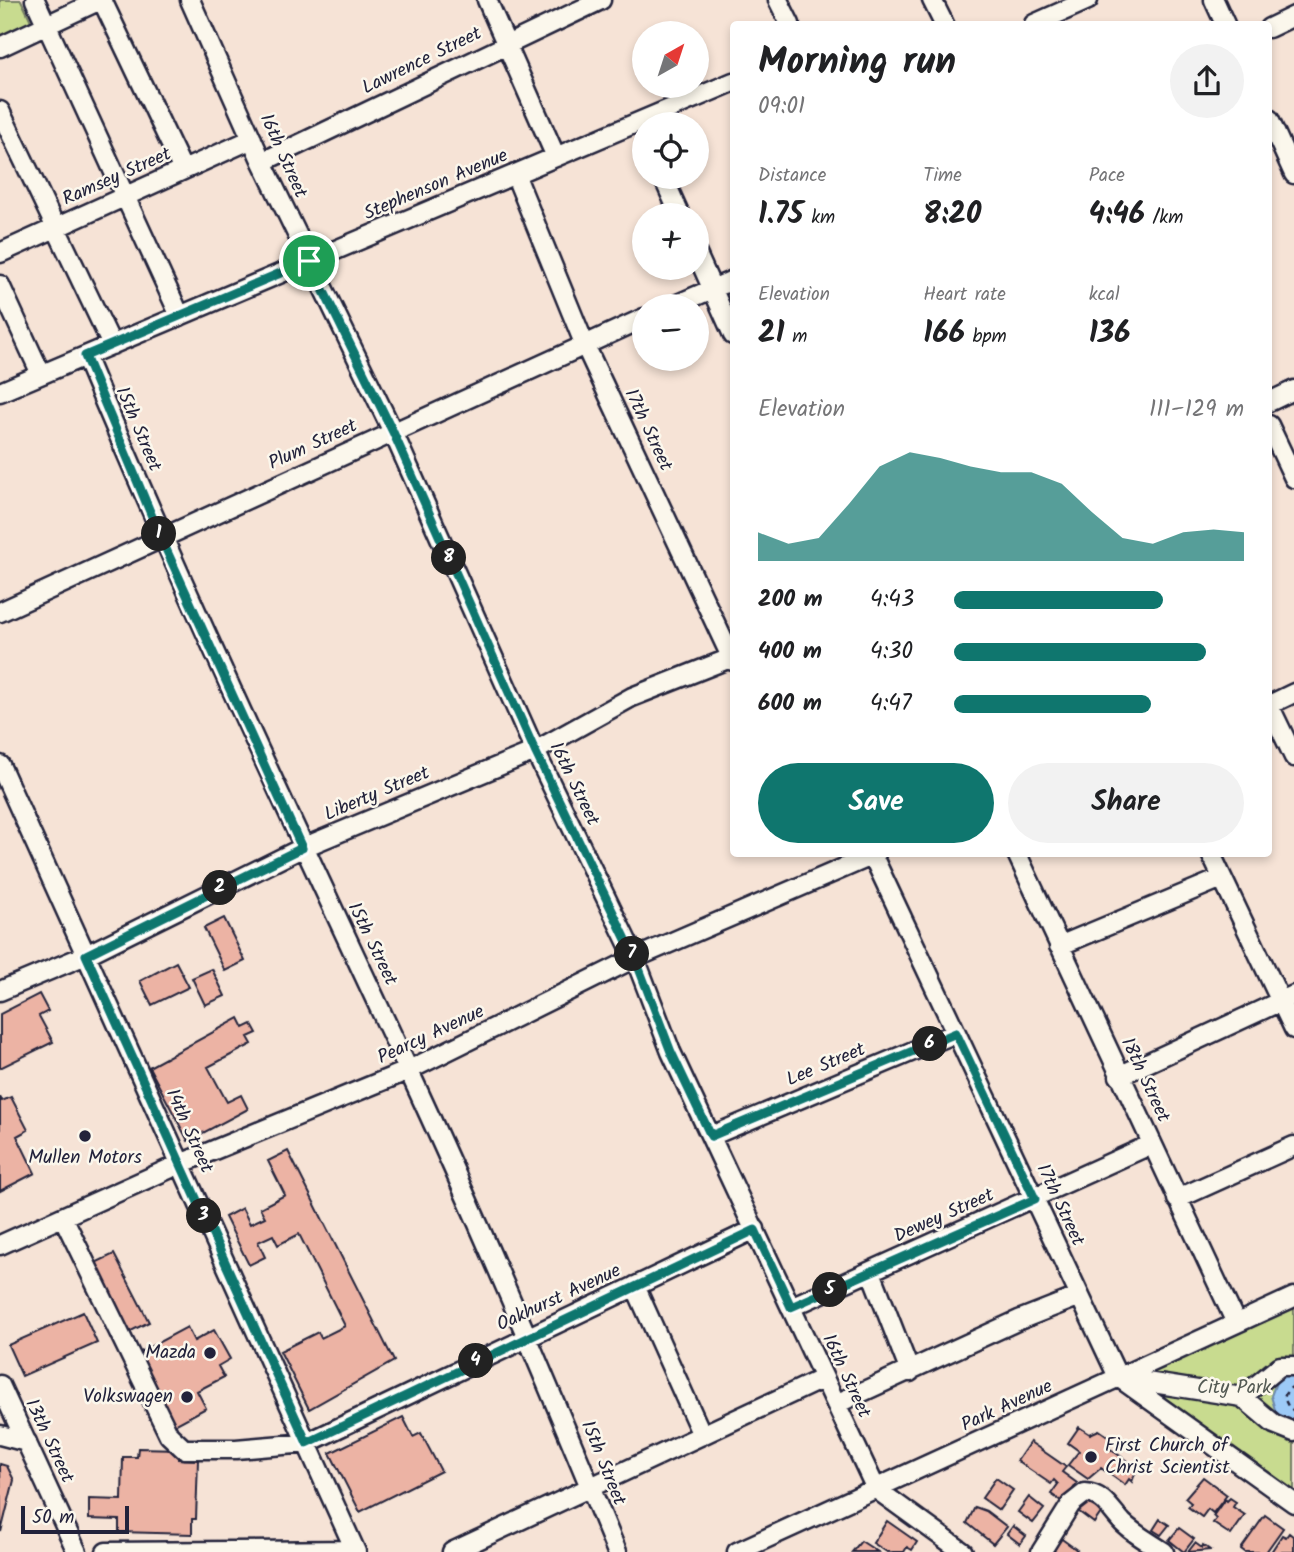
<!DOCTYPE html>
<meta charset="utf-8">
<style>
body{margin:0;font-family:Kalam,sans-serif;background:#f2f2f2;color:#202124;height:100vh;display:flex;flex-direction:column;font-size:26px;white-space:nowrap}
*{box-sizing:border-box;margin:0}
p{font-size:23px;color:#757577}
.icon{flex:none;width:38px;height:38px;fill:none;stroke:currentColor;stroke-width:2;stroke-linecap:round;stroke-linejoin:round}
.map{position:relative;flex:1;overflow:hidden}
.side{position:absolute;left:730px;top:21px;width:542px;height:836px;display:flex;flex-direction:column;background:#fff;border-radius:7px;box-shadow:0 4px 10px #0003}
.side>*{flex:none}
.needle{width:46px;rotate:39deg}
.fabs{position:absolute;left:632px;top:21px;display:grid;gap:14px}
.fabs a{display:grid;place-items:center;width:77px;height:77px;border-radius:50%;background:#fff;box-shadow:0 4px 10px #0003;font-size:35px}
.scale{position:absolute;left:21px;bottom:18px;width:108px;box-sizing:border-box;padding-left:7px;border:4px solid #22223b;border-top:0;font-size:19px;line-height:24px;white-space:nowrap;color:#22223b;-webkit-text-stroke:5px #fbf7ec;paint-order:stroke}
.pin{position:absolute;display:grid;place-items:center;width:60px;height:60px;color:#fff;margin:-30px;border:4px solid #fff;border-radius:50%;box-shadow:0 2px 7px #0007}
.km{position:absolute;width:35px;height:35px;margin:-18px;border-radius:50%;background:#222;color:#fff;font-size:19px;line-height:35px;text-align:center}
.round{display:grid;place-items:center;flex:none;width:74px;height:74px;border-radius:37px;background:#f2f2f2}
.overview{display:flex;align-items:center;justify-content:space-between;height:119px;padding:0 28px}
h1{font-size:38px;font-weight:800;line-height:52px}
.figures{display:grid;grid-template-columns:repeat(3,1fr);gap:10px;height:119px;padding:7px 28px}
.figures div{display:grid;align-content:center}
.figures b{font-size:30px;font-weight:800}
.figures small{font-size:19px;font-weight:400}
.figures p{font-size:19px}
.chart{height:196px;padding:14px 28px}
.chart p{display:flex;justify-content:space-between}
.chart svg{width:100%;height:126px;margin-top:7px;fill:#0f766e;opacity:.7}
.button{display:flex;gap:14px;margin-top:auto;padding:14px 28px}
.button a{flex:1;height:80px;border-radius:42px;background:#0f766e;color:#fff;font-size:28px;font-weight:800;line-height:80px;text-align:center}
.button a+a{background:#f2f2f2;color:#202124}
ul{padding:0 28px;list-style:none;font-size:23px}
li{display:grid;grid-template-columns:112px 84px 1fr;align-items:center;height:52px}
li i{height:18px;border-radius:9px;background:#0f766e}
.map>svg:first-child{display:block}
</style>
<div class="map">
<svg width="1294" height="1552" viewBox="0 0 1294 1552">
<rect width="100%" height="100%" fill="#f6e3d6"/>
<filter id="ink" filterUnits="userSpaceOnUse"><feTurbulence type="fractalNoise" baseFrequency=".0143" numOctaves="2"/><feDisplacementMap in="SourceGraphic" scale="14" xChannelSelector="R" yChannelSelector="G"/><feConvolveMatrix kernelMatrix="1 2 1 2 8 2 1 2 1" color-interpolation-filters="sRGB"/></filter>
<g filter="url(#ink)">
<path fill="#c8db8f" stroke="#757e65" stroke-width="2" d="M0,0H21L32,23L0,38Z
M1294,1297V1503L1118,1377Z"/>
<path fill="#9dcaf7" stroke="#6c87ac" stroke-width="2" d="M1294,1371V1424L1276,1413L1271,1396L1277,1380Z"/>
<path fill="#ecb3a4" stroke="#22223b" stroke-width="2" d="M224,918L245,961L225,971L204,928Z
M176,962L189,987L152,1005L140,981Z
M212,969L225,996L205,1005L192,978Z
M39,994L48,1011L39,1016L53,1042L0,1068V1014Z
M239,1018L244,1028L252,1024L257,1033L248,1037L252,1044L208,1067L227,1102L241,1095L248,1109L188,1141L149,1067Z
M0,1097L2,1101L11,1097L28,1130L17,1136L35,1173L0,1191Z
M288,1151L394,1361L309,1409L280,1351L318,1332L321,1338L345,1326L299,1234L278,1245L273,1235L258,1242L265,1257L249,1265L225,1217L242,1208L250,1224L265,1217L260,1208L285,1195L268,1161Z
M114,1254L149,1322L127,1333L93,1264Z
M83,1312L97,1343L22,1376L8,1345Z
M187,1327L194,1341L214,1330L230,1359L218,1366L224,1377L197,1391L206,1408L171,1427L133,1356Z
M403,1417L413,1437L421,1433L441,1471L360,1512L330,1453Z
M1079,1427L1090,1434L1099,1430L1112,1439L1109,1448L1137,1468L1132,1482L1129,1479L1125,1485L1101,1468L1088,1479L1068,1465L1079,1451L1068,1443Z
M1030,1442L1066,1467L1062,1472L1077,1483L1064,1503L1051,1494L1058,1484L1054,1480L1051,1484L1017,1461Z
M138,1448L178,1449V1459L198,1460L196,1519H192V1534L119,1532V1520L89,1519V1499L122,1500L123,1457H137Z
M0,1464L7,1466L14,1480L1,1532Z
M1203,1477L1227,1495L1213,1513L1208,1509L1202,1517L1188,1507L1191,1503L1185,1498Z
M996,1478L1013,1490L999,1510L982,1498Z
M1029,1497L1044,1509L1033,1523L1018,1512Z
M1230,1498L1236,1502L1233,1507L1245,1515L1231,1535L1213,1523L1216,1519L1213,1516L1225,1499L1227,1501Z
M1087,1499L1103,1510L1094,1523L1078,1511Z
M975,1507L986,1511L1007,1527L993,1544L967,1523Z
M1265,1515L1283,1528L1266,1552H1245L1241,1549Z
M1160,1519L1169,1525L1161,1535L1153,1530Z
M887,1521L917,1542L912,1550L907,1547L904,1552H887L873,1543Z
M1013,1526L1026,1536L1020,1544L1007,1534Z
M1179,1528L1194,1539L1184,1552L1169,1540Z
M1289,1533L1294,1537V1552H1271L1282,1535L1286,1537Z
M1059,1537L1077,1550L1075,1552H1049Z
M861,1541L878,1552H852Z
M1195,1543L1202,1548L1203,1545L1210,1550L1188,1552Z"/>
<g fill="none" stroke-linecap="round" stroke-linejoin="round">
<g stroke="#22223b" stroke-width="23">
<path id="minor" d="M35,0L180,316
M102,0L183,170
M190,0L262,162L393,432L535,751L635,958L671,1052L876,1489L963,1552
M487,0L556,157
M778,0L790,24
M932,0L944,24
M1214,0L1225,24
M1034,24L1088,0
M1269,28L1294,16
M0,47L100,0
M0,111L112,345
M1269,119L1294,174
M262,162L601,0
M515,174L584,343L733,661
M663,177L680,215
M696,252L733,335
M0,253L252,139
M0,285L41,374
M673,306L733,280
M85,356C186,597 297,832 408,1069C482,1228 550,1390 617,1552
M0,392L733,82
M1269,402L1294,390
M1269,425L1294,478
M0,612L644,318
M1269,705L1294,757
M1269,705L1294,693
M0,765L356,1552
M872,854L1118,1377L1294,1503
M1017,854L1236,1323
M1211,854L1294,1029
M1059,946L1222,878
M0,991L86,955L302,848L535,751L632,697L733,657
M1119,1076L1294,995
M711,1136L956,1033
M1177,1199L1294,1146
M63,1217L169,1435L184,1449H236L307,1443L755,1229
M0,1245L180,1164L409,1070L635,958L876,854
M871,1272L910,1372
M635,1286L702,1435
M791,1307L1152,1144
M1121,1378L1242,1397L1274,1424L1294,1432
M0,1385L77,1552
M1242,1397L1280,1366H1294
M836,1404L1019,1320L1080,1296
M0,1435L27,1442
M106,1552L355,1550
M452,1552L824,1378
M737,1552L1294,1297
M1041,1552L1071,1504L1085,1493C1104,1494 1111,1511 1123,1523C1134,1534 1151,1543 1164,1552"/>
</g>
<path stroke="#22223b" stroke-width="2.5" stroke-dasharray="5 5" stroke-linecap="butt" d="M1294,1386L1287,1390L1284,1398L1288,1406L1294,1411"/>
<use href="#minor" stroke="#fbf7ec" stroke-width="18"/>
</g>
</g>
<g fill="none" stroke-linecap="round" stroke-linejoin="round" filter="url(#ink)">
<g stroke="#fff" stroke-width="14">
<path id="route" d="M309,261L393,432L535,751L635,958L671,1052L711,1136L956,1033L1035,1199L791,1307L755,1230L307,1443L86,955L302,848L161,538L85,356Z"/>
</g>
<use href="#route" stroke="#0f766e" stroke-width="9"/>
</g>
<g fill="#22223b" stroke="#fbf7ec" stroke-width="2.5">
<circle cx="85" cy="1136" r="7"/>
<circle cx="210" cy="1353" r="7"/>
<circle cx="187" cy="1397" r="7"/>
<circle cx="1091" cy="1457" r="7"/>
</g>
<g text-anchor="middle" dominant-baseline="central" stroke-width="5" stroke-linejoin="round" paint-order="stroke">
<g font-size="19" fill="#22223b" stroke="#fbf7ec">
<text transform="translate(422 61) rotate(-26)">Lawrence Street</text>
<text transform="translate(283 156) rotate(66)">16th Street</text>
<text transform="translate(117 177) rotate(-24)">Ramsey Street</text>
<text transform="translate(436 185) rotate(-23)">Stephenson Avenue</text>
<text transform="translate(138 429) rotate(67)">15th Street</text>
<text transform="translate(648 430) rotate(65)">17th Street</text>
<text transform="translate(313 445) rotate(-25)">Plum Street</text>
<text transform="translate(574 784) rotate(64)">16th Street</text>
<text transform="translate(377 794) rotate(-23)">Liberty Street</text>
<text transform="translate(372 944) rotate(64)">15th Street</text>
<text transform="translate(431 1035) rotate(-25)">Pearcy Avenue</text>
<text transform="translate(826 1065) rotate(-23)">Lee Street</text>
<text transform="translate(1145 1080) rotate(65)">18th Street</text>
<text transform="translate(189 1131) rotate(66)">14th Street</text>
<text transform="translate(1060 1205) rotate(65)">17th Street</text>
<text transform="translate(944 1216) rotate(-24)">Dewey Street</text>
<text transform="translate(559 1298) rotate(-25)">Oakhurst Avenue</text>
<text transform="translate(846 1376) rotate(65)">16th Street</text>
<text transform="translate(1007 1406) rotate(-25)">Park Avenue</text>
<text transform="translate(49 1441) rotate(65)">13th Street</text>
<text transform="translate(603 1463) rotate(68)">15th Street</text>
</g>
<g font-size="19" fill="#22223b" stroke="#fbf7ec" text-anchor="end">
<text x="85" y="1158" text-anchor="middle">Mullen Motors</text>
<text x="196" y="1353">Mazda</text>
<text x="173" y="1397">Volkswagen</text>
<text x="1105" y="1446" text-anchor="start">First Church of<tspan x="1105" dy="22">Christ Scientist</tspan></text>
</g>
<g font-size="19" fill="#545a54" stroke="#fbf7ec">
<text x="1234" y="1388">City Park</text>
</g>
</g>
</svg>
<div class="fabs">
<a><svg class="needle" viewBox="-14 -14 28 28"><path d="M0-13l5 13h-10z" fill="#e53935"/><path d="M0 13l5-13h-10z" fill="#757577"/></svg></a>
<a><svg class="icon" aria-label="locate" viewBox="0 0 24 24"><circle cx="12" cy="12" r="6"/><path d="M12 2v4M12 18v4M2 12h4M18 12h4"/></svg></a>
<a>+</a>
<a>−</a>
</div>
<div class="scale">50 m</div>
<div class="pin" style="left:309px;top:261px;background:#1e9e55"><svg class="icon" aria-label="arrive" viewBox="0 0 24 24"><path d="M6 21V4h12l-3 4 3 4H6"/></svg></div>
<b class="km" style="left:159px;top:534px">1</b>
<b class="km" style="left:220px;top:888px">2</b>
<b class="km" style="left:204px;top:1216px">3</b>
<b class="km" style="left:476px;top:1361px">4</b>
<b class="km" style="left:830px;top:1290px">5</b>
<b class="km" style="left:930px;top:1044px">6</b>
<b class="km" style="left:632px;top:954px">7</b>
<b class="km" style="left:449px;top:558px">8</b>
<section class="side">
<div class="overview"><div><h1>Morning run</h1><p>09:01</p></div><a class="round"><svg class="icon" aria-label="share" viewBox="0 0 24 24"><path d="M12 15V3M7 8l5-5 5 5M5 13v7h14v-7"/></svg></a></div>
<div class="figures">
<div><p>Distance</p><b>1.75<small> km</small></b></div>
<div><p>Time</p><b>8:20</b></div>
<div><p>Pace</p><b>4:46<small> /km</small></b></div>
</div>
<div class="figures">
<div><p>Elevation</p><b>21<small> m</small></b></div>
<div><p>Heart rate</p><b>166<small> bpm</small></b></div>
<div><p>kcal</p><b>136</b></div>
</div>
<div class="chart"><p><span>Elevation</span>111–129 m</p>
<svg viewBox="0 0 160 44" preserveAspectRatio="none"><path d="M0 44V34L10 38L20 36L30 24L40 11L50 6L60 8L70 11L80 13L90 13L100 17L110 27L120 36L130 38L140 34L150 33L160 34V44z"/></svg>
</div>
<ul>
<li><b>200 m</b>4:43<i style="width:72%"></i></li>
<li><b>400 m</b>4:30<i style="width:87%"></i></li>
<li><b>600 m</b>4:47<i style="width:68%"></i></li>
</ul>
<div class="button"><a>Save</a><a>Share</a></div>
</section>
</div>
